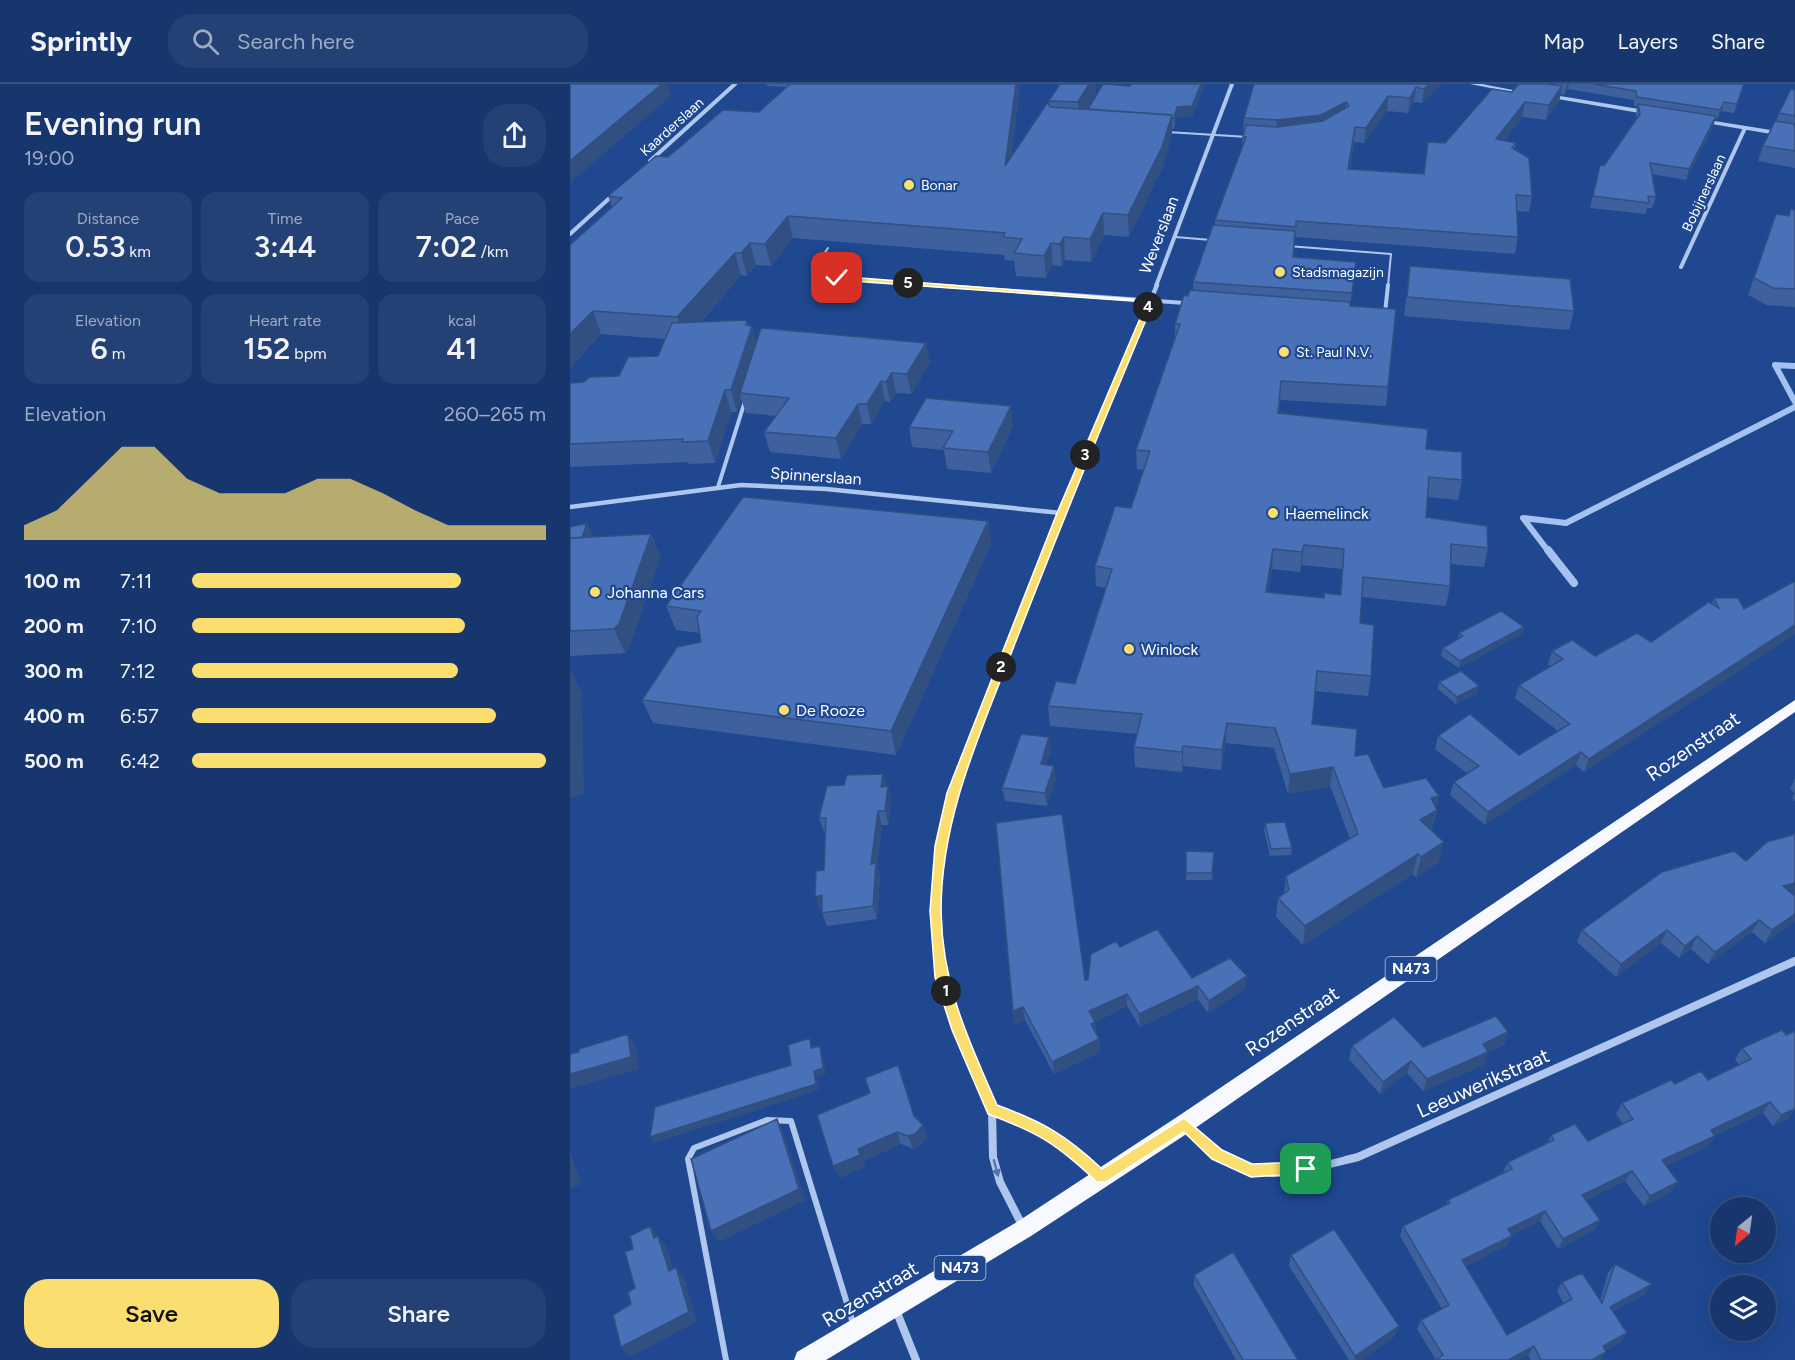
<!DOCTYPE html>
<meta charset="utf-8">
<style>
body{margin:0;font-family:Figtree,sans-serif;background:#244175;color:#f1f3f6;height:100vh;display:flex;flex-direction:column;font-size:22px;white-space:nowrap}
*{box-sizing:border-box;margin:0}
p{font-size:20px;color:#9eabc2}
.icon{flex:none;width:33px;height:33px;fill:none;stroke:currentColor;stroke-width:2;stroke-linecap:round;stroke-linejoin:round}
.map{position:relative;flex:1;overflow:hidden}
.details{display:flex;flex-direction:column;background:#17366d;width:570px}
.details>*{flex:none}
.needle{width:39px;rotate:209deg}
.tools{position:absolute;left:1140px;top:1113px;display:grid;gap:12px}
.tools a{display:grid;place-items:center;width:66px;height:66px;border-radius:50%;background:#17366d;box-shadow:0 6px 24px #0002,0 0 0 2px #365080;font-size:30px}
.pin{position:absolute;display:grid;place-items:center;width:51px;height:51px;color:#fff;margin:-26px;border-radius:12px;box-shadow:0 3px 9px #0006}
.km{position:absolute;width:30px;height:30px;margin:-15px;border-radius:50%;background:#222;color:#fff;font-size:16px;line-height:30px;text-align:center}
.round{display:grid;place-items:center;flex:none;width:63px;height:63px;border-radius:24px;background:#244175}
.head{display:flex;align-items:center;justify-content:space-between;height:102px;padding:0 24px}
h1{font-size:33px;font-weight:600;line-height:45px}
.figures{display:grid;grid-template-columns:repeat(3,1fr);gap:9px;height:102px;padding:6px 24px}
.figures div{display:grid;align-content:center;border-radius:15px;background:#244175;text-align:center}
.figures b{font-size:30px;font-weight:600}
.figures small{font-size:16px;font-weight:400}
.figures p{font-size:16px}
.chart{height:168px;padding:12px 24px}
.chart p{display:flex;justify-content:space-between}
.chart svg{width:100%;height:108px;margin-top:6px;fill:#fbde70;opacity:.7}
.primary-button{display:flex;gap:12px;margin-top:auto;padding:12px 24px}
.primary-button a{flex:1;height:69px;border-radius:24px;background:#fbde70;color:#111;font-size:24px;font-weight:600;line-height:69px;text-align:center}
.primary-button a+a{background:#244175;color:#f1f3f6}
ul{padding:0 24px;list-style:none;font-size:20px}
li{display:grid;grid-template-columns:96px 72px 1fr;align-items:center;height:45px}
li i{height:15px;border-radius:8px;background:#fbde70}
header{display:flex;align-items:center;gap:36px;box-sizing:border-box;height:84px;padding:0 30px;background:#17366d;border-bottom:2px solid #365080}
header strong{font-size:28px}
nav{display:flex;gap:33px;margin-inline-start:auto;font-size:21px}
.search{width:420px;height:54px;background:#244175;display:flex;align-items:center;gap:15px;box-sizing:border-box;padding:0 21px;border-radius:24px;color:#9eabc2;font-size:22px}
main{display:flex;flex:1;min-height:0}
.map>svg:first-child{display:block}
</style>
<header>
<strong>Sprintly</strong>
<div class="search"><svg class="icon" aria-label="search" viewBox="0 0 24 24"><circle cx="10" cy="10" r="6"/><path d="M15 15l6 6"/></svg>Search here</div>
<nav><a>Map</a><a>Layers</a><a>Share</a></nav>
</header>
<main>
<section class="details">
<div class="head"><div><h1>Evening run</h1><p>19:00</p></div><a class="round"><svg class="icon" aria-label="share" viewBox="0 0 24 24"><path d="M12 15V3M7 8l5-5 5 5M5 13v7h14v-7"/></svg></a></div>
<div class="figures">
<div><p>Distance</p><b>0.53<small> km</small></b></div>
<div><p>Time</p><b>3:44</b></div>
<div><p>Pace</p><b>7:02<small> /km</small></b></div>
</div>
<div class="figures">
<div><p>Elevation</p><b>6<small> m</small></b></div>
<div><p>Heart rate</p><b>152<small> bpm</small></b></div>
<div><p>kcal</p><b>41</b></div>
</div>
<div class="chart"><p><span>Elevation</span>260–265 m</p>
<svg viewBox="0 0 160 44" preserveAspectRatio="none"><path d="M0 44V38L10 32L20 19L30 6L40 6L50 19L60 25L70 25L80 25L90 19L100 19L110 25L120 32L130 38L140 38L150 38L160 38V44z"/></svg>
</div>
<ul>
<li><b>100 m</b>7:11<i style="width:76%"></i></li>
<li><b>200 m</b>7:10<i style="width:77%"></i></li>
<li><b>300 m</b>7:12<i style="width:75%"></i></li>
<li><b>400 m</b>6:57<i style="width:86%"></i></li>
<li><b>500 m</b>6:42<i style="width:100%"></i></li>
</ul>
<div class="primary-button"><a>Save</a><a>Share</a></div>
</section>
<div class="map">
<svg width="1225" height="1276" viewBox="0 0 1225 1276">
<rect width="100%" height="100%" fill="#1f4891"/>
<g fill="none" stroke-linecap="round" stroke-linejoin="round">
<path stroke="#a4c1ef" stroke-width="6" d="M1225,282L1205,281L1225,318
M979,468L953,434L996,439L1225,323"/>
<path stroke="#a4c1ef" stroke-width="8" d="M978,466L1004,499"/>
<path stroke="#b0c7ed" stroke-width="2" d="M597,48L678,53
M605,153L641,156
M718,162L821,170L818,202
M258,164L243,186L267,194L382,202"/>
<path stroke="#b0c7ed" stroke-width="4" d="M361,201L615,219
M815,229L818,201
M148,403L175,317"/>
<path stroke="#b0c7ed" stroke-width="6" d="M156,1276L118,1075L124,1064L197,1036L221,1037L283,1239"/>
<path stroke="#b0c7ed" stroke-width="4" d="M80,77L165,0
M0,150L44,110
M1111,183L1175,44
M586,202L662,0"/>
<path stroke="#b0c7ed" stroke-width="4.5" d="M0,423L171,401L256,405L491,429
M476,468L587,201"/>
<path stroke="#b0c7ed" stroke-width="6" d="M367,817L370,762L382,709L477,466"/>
<path stroke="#b0c7ed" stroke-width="8" d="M367,815L371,893L388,946L422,1026L423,1073L430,1098L453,1143
M422,1026L480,1052L530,1092
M617,1043C632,1056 646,1072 664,1081C701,1099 751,1082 788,1073L1225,877
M326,1226L346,1276"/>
<path fill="#b0c7ed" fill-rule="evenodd" d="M900,0H912L959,9L956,11Z
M978,10L1081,27L1084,29L1081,31L976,13Z
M1132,35L1225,50V54L1130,38L1129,37Z"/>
<path fill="#f7f9ff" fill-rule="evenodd" d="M1225,616V628L621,1047L461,1152L256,1276H224L227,1268L447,1138L607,1033Z"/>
</g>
<path fill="#3e619e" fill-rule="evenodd" d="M197,0H450L441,74L490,0L526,9L517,25H518L560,2L561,0H635L622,32L607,33L604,45H602V51L592,84L559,153L534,151L521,178L495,176L492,182L483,181L476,194L446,192L444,177L435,176L434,171L223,154L201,182L186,181L177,192L171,191L131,238L177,236L187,258L356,259L360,279L341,310L326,309L320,318L315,317L301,340H292L271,375L200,368L194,348L206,332L176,329L171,315L167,328H161L145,379L119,380L118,378L0,383V299L14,298L49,292L88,272L95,255L31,250L0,284L42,123L38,112L98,73L189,28L216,3L197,2Z
M684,0H872L852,19L844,18L838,29L817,27L794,59L784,58L780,85L854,90L858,58L875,59L942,8L949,0H1174L1164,29L1151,27L1147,35H1145L1143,43L1116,96L1082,90L1086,113L1082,124H1077L1076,130L1020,124L1030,81L1034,82L1066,35V30L1067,22H1064V16L998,5L994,11L991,10L989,17L976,36L952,33L934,57L946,59L945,66L962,112L959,128L947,127L948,153L945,170L725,153L723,173L786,178L780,222L818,303L816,322L710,316L709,329L856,365L892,396L888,416L857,413L856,433L918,464L914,483L880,480V502L876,522L792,513L790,539L801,592L798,612L745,607L742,640L785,672L814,704L866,724L867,726L862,745L861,746L869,778L846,793L843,790L733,861L706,833L708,814L714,809L716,792L780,755L760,702L718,710L704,664L656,659L651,686L613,682L612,688L565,683L564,663L568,650L480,642L478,622L505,600L536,504L526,502L525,482L561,424L573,386L567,385L566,366L605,253V240L618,212L623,207V198L645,141V136L672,63L674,34ZM732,481L772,485L770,510L754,514L698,508L702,485L730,488Z
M1225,6V84L1188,77L1193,62L1206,37L1209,29Z
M1225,126V223L1197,221L1178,211L1206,130L1219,132Z
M840,182L1004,227L999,246L834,232Z
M443,342L421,389L377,385L374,366L342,363L339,343Z
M418,437L421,460L326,671L83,639L72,616L131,558L130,549L106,546L96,522Z
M17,439L22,451L21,453L81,450L90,474L59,564L55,569L0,572V443Z
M1225,497V550L1014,688L1006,681L915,741L880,711L884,698L897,689L865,665L868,652L949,671L988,647L945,614L949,601L981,582L978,581L982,567L1025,572L1081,558L1142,520L1144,514L1174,525Z
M954,543L952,550L889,584L871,572L873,564L888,556L889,549Z
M869,598L907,609L886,620L868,605Z
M481,667L476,681L486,695L477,722L435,717L432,704Z
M313,690L321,716L318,741H312L307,780L310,793L307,835L257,842L252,829V826H250L254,786L255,748H254L249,734L274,701Z
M1225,694V717L1222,714L1225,709L1220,705Z
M695,739L722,764L721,771L700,772L694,746Z
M1225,750V809L1223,810L1225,812V837L1195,859L1182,848L1138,880L1121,865L1109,874L1091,859L1046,893L1007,858L1012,846L1176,777Z
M616,767L644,768L642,796H616Z
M550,863L622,894L676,904L638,929L628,915L570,943L557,922L525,938L526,950L529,955L530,968L484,990L455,936L445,940L443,927L515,896H518Z
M938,948L934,961L918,968L914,981L853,1007L837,989L810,1010L779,975L782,962L853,963Z
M1172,964L1225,1026L1218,1035L1203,1042L1193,1029L1145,1051L1138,1062L1096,1082L1101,1108L1074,1122L1055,1097L1016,1116L1030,1136L1024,1146L988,1165L970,1137L941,1151L942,1152L937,1161L896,1182L937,1251L994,1220L987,1207L992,1198L1030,1216L1038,1189L1045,1180L1075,1210L1043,1227L1051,1258L1035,1266L1036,1268L1030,1276H961L958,1271L949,1276H866L847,1245L851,1236L872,1225L830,1152L833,1142L876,1121L878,1116L934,1089L933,1088L938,1078L977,1060L981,1051L1018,1057L1053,1040L1046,1030L1052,1019L1105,1000L1138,996L1169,981L1165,975Z
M345,1032L353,1041L357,1053L350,1062L343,1065L331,1060L293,1077L295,1083L269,1094Z
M721,1171L825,1252L791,1276H779L719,1182Z
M624,1191L728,1276H666L624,1202Z"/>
<path fill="#324f81" d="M92,0H97L101,12L0,99V77Z
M446,0H450L437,103L435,82Z
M519,0H526V9L509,38L508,18Z
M631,0H635L622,32L607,33L604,45V34L607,23Z
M859,0H872L852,19L854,5Z
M997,0H999L998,5L994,11Z
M992,2L989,17L976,36L979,21Z
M846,3L844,18L838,29L840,14Z
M818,12L817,27L794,59L796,44Z
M776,18L775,33L706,52L707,36Z
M955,18L952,33L923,71L926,55Z
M1154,18L1151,27L1147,35L1150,26Z
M602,31V51L592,84L559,153L558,131Z
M1146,32L1143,43L1116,96L1119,85Z
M785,43L784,58L777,101L778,85Z
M533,129L534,151L521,178L520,155Z
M218,132L223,154L201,182L195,160Z
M494,153L495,176L492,182L490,160Z
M180,159L186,181L177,192L171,169Z
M481,159L483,181L476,194L474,172Z
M165,169L171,191L115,256L107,233Z
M23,227L31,250L0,284V250Z
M177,236L180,247L182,242L188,263L170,309L171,315L167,328L161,306Z
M356,259L360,279L341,310L337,290Z
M322,289L326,309L320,318L316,298Z
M311,297L315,317L301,340L297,320Z
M155,306L161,328L145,379L138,357Z
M288,320L292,340L271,375L266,354Z
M441,322L443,342L421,389L418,368Z
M418,437L421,460L326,671L321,647Z
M17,439L22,451L14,474L9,462Z
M81,450L90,474L59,564L55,569L44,545Z
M734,461L732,481L730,488L732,468Z
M703,465L702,485L694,528L696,508Z
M1225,541V550L1014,688L1019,675Z
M954,543L952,550L889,584L890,577Z
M0,585L12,609L14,710L0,714Z
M909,602L907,609L886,620L887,613Z
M657,639L656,659L651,686L652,666Z
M479,653L481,667L472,693L471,680Z
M613,662V682L612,688V668Z
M1011,668L1006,681L915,741L918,728Z
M484,682L486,695L477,722L475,709Z
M763,683L760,702L718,710L720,690Z
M313,690L317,704L311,703Z
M318,702L321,716L318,741L315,727Z
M869,712L862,745L845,756L850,736L861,714Z
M308,727L312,741L307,780L310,793L307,835L303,822L301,780Z
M874,758L869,778L846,793L851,773Z
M848,770L843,790L733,861L735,842Z
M1225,799V809L1205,815L1213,802Z
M252,811L257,825L250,826L245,813Z
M1225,830V837L1195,859L1202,846Z
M1189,836L1182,848L1138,880L1145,868Z
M1097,846L1091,859L1046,893L1051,880Z
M1127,852L1121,865L1109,874L1115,862Z
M677,892L676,904L638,929L639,917Z
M628,902V915L570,943L569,930Z
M557,910V922L520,940L519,927Z
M453,923L455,936L445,940L443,927Z
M525,938L526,950L521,940Z
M938,948L934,961L908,972L913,960Z
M58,950L66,962L69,985L0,1005V990Z
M529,955L530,968L484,990L482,978Z
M250,962L252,969L256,990L247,993L249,1006L84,1059L80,1053L244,987Z
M918,968L914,981L853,1007L857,995Z
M841,977L837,989L810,1010L813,998Z
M1200,1018L1193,1029L1134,1056L1141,1046Z
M1225,1022V1026L1218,1035L1203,1042L1211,1031Z
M207,1035L213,1048L236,1116L149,1158L141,1147Z
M353,1041L357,1053L350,1062L343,1065L338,1052Z
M327,1048L331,1060L293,1077L295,1083L269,1094L263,1082L288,1065Z
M1145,1052L1138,1062L1086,1087L1092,1076Z
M0,1066L11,1100L0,1105Z
M1062,1087L1055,1097L1006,1121L1012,1111Z
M1108,1098L1101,1108L1074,1122L1080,1112Z
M975,1127L970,1137L933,1155L938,1145Z
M1030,1136L1024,1146L988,1165L993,1155Z
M80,1142L88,1152L84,1154Z
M88,1152L96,1162L107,1197L99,1187Z
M942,1152L937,1161L888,1186L892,1176Z
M106,1183L114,1193L127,1238L60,1273L51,1263Z
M1082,1200L1075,1210L1034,1231L1040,1223Z
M829,1242L825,1252L791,1276H784L785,1272Z
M1057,1249L1051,1258L1026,1271L1033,1262Z
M964,1262L958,1271L949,1276H938Z
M1036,1268L1030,1276H1022Z"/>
<path fill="#4871b8" stroke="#324f81" stroke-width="1.5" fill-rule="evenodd" d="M0,0H92L0,77Z
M220,0H446L435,82L490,0H519L508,18L481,17L478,19L480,23L602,31L592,63L558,131L533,129L520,155L494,153L490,160L481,159L474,172L444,169L452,155L433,153L435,149L218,132L195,160L180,159L171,169H165L107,233L23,227L0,250V161L52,114L38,112L86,72L98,73L153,26L189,28Z
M533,0L560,2L561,0H631L622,22L607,23L604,34H602V31L518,25Z
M684,0H859L854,5L846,3L840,14L818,12L796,44L785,43L778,85L854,90L858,58L875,59L922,5L942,8L949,0H977L992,2L979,21L955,18L926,55L946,59L942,64L959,74L962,112L946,111L948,153L726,137V143L645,136L676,53H673L676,41L707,43L753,37L779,22L776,18L751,31L707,36L674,34Z
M1023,0H1174L1167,20L1154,18L1150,26L1067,13L1066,7Z
M1221,5L1225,6V32L1209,29Z
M1068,20L1146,32L1119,85L1080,79L1086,113L1078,112L1079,119L1023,112L1030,81L1034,82L1070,30Z
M1205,37L1225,40V67L1193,62Z
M1221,125L1225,126V205L1203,204L1184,194L1206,130L1219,132Z
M643,141L725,147L723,173L786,178L782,209L623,198Z
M840,182L1000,195L1004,227L837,213Z
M620,206L780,218V222L826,225L818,303L711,297L708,329L858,345L856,365L892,368V396L859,393L856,433L917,442L918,464L881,460L880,502L793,493L790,539L804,541L801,592L747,587L742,640L787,645L785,672L798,670L814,704L856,694L869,712L861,714L867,726L850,736L874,758L851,773L848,770L735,842L708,814L719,806L716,792L788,750L763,683L720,690L705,644L657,639L652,666L613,662L612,668L564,663L572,630L478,622L486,597L505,600L542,485L525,482L545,422L561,424L580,367L566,366L610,240H605L614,211L618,212ZM734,461L774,465L771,511L754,509V514L696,508L703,465L732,468Z
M177,236L176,241L182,242L161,306H155L138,357L112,358L113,355L0,360V299L14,298L20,293L49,292L58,273L88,272L102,239Z
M191,244L356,259L337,290L322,289L316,298L311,297L297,320H288L266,354L194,348L219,314L170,309Z
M356,314L441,322L418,368L373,364L383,347L339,343Z
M173,413L418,437L321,647L72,616L107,563L131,558L127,533L131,527L96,522Z
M17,439L12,454H0V443Z
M81,450L49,540L44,545L0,547V454Z
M1225,497V541L1019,675L1011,668L918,728L884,698L909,682L868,652L900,630L949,671L1000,640L949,601L993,575L982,567L1002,556L1025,572L1067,549L1081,558L1139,518L1149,524L1144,514H1168L1174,525Z
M931,527L954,543L890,577L873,564L893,552L889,549Z
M0,585L1,686H0Z
M891,587L909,602L887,613L869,598Z
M451,650L479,653L471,680L484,682L475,709L432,704Z
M313,690L311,703L318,702L315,727H308L301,780L306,779L303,822L252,829V811L245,813L246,787L254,786L256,734H249L257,702L274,701L277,691Z
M492,730L515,896H518L521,870L546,857L550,863L587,845L622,894L660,874L677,892L639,917L628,902L569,930L557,910L519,927L525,938L521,940L529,955L482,978L453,923L443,927L426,739Z
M715,738L722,764L701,765L695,739Z
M1225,750V799L1213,802L1225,812V830L1202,846L1189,836L1145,868L1127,852L1115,862L1097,846L1051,880L1012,846L1092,788L1164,767L1176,777L1197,758Z
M616,767L644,768L642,789H616Z
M926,932L938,948L913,960L918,968L857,995L841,977L813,998L782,962L824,933L853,963Z
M1212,946L1216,951L1225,947V1025L1211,1031L1200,1018L1141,1046L1145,1052L1092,1076L1108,1098L1080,1112L1062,1087L1012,1111L1030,1136L993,1155L975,1127L938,1145L942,1152L892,1176L937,1251L1002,1215L992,1198L1012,1189L1032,1219L1045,1180L1082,1200L1040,1223L1057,1249L1033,1262L1036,1268L1022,1276H971L964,1262L938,1276H866L873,1271L851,1236L879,1221L833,1142L880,1119L878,1116L942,1085L938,1078L984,1056L981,1051L1005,1040L1018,1057L1063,1035L1052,1019L1101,996L1105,1000L1131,987L1138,996L1181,975L1172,964Z
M58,950L61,973L0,990V970L9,968V965Z
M240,954L241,964L250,962L253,984L244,987L246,1000L80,1053L85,1023L221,981L218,961Z
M328,981L344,1032L353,1041L345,1050L338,1052L327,1048L288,1065L290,1071L263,1082L247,1031L300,1009L295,994Z
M207,1035L229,1105L141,1147L121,1075Z
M80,1142L84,1154L88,1152L99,1187L106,1183L119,1228L51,1263L43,1231L61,1220L58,1208L65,1204L55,1168L63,1165L60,1152Z
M764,1145L829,1242L785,1272L721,1171Z
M663,1168L728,1276H673L624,1191Z"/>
<defs><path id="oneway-solid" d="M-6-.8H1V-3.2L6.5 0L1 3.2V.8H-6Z" transform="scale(1.5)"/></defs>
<use fill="#5274b1" href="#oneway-solid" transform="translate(426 1084) rotate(75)"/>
<path fill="#fbde70" stroke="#fff" stroke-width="1.5" d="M265,192L584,217C536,331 489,446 444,562C411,648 371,732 371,827C372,901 398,955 427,1021C473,1038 496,1051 532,1085L614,1034L652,1066L682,1080L736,1078L741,1080V1089L681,1093L642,1075L614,1048L536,1098H527C487,1060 469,1049 418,1030L382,946L365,893L360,827L365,762L377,709L487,429L577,218L267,196Z"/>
<g fill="#fbde70" stroke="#1f4891" stroke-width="2">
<circle cx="339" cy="101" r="6"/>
<circle cx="710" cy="188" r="6"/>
<circle cx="714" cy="268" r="6"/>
<circle cx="703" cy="429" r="6"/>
<circle cx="25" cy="508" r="6"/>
<circle cx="559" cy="565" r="6"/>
<circle cx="214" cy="626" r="6"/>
</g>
<g text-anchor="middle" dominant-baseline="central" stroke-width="4.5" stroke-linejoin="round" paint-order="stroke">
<g font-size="14" fill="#fff" stroke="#1f4891">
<text transform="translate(102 43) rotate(-42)">Kaarderslaan</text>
<text transform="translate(1134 109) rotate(-65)">Bobijnerslaan</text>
</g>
<g font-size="14" fill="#fff" stroke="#1f4891" text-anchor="start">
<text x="351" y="101">Bonar</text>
<text x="722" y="188">Stadsmagazijn</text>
<text x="726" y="268">St. Paul N.V.</text>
</g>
<g fill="#1f4891" stroke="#bcc8de" stroke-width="1.5">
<rect x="815.5" y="873" width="51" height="24" rx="4.5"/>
<rect x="364.5" y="1172" width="51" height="24" rx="4.5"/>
</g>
<g font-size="15" font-weight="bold" fill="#fff">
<text x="841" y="885">N473</text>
<text x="390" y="1184">N473</text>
</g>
<g font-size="16" fill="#fff" stroke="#1f4891">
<text transform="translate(589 151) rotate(-69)">Weverslaan</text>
<text transform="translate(246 392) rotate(4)">Spinnerslaan</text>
</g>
<g font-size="16" fill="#fff" stroke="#1f4891" text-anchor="start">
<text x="715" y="429">Haemelinck</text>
<text x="37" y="508">Johanna Cars</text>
<text x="571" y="565">Winlock</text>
<text x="226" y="626">De Rooze</text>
</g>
<g font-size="20" fill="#fff" stroke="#1f4891">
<text transform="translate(1123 662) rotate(-34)">Rozenstraat</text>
<text transform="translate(722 937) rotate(-34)">Rozenstraat</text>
<text transform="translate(913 999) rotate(-24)">Leeuwerikstraat</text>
<text transform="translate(300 1210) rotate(-31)">Rozenstraat</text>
</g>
</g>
</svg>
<div class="tools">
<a><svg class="needle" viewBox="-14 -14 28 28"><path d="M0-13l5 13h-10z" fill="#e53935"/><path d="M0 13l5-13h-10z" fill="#9eabc2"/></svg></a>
<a><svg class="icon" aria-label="layers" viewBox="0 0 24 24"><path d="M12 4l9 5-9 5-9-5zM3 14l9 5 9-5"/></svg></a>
</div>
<div class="pin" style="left:736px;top:1085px;background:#1e9e55"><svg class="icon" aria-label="arrive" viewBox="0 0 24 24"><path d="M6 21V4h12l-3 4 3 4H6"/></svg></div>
<div class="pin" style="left:267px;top:194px;background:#d93025"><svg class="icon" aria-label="check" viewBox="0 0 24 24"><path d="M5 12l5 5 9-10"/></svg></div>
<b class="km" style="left:376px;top:907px">1</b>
<b class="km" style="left:431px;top:583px">2</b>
<b class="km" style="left:515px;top:371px">3</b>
<b class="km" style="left:578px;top:223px">4</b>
<b class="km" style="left:338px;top:199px">5</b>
</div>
</main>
